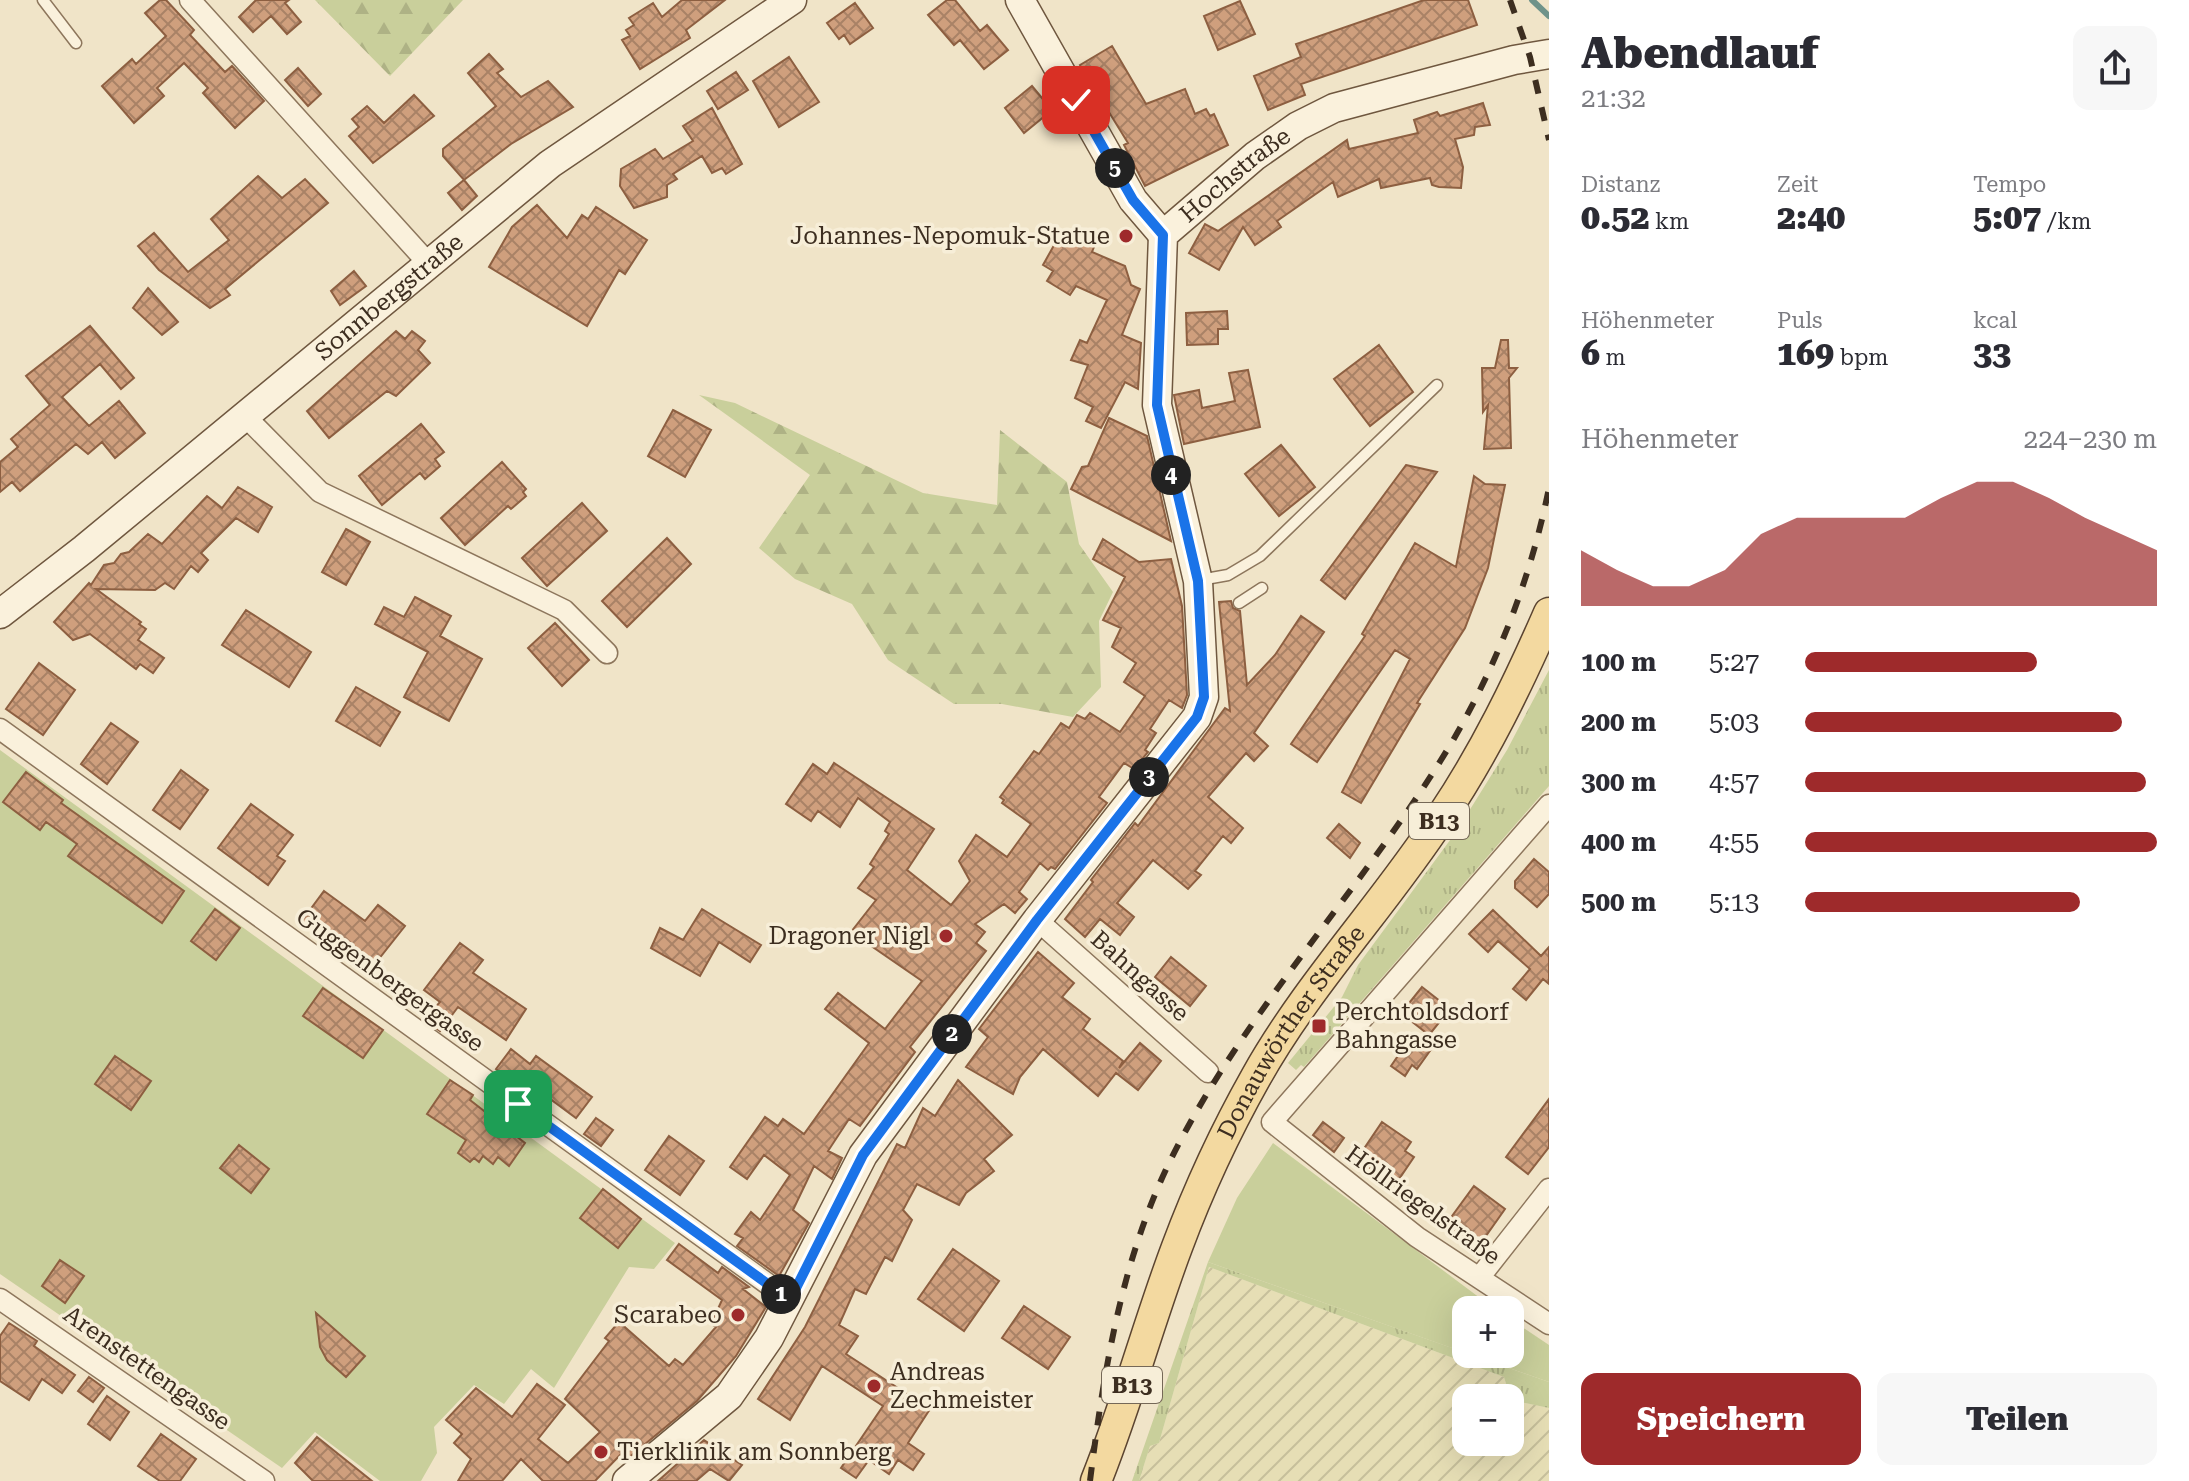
<!DOCTYPE html>
<html lang="de">
<meta charset="utf-8">
<style>
body{margin:0;font-family:"Roboto Serif",serif;background:#f7f7f7;color:#2b2b33;height:100vh;display:flex;flex-direction:column;font-size:30px;white-space:nowrap}
*{box-sizing:border-box;margin:0}
p{font-size:26px;color:#7c7c81}
.icon{flex:none;width:44px;height:44px;fill:none;stroke:currentColor;stroke-width:2;stroke-linecap:round;stroke-linejoin:round}
.map{position:relative;flex:1;overflow:hidden}
.side{display:flex;flex-direction:column;background:#fff;width:640px}
.side>*{flex:none}
.tools{position:absolute;left:1452px;top:1296px;display:grid;gap:16px}
.tools a{display:grid;place-items:center;width:72px;height:72px;border-radius:16px;background:#fff;box-shadow:0 8px 32px #0002;font-size:40px}
.pin{position:absolute;display:grid;place-items:center;width:68px;height:68px;color:#fff;margin:-34px;border-radius:16px;box-shadow:0 4px 12px #0006}
.km{position:absolute;width:40px;height:40px;margin:-20px;border-radius:50%;background:#222;color:#fff;font-size:22px;line-height:40px;text-align:center}
.round{display:grid;place-items:center;flex:none;width:84px;height:84px;border-radius:16px;background:#f7f7f7}
.summary{display:flex;align-items:center;justify-content:space-between;height:136px;padding:0 32px}
h1{font-size:44px;font-weight:800;line-height:60px}
.stats{display:grid;grid-template-columns:repeat(3,1fr);gap:12px;height:136px;padding:8px 32px}
.stats div{display:grid;align-content:center}
.stats b{font-size:34px;font-weight:800}
.stats small{font-size:22px;font-weight:400}
.stats p{font-size:22px}
.chart{height:224px;padding:16px 32px}
.chart p{display:flex;justify-content:space-between}
.chart svg{width:100%;height:144px;margin-top:8px;fill:#9e2a2b;opacity:.7}
.action{display:flex;gap:16px;margin-top:auto;padding:16px 32px}
.action a{flex:1;height:92px;border-radius:16px;background:#9e2a2b;color:#fff;font-size:32px;font-weight:800;line-height:92px;text-align:center}
.action a+a{background:#f7f7f7;color:#2b2b33}
ul{padding:0 32px;list-style:none;font-size:26px}
li{display:grid;grid-template-columns:128px 96px 1fr;align-items:center;height:60px}
li i{height:20px;border-radius:10px;background:#9e2a2b}
main{display:flex;flex:1;min-height:0}
.map>svg:first-child{display:block}
</style>
<main>
<div class="map">
<svg width="1549" height="1481" viewBox="0 0 1549 1481">
<defs>
<pattern id="farmland-furrows" width="10" height="10" patternUnits="userSpaceOnUse" patternTransform="scale(2)"><rect width="10" height="10" fill="#e6deb5"/><path d="M-1 1l2-2M0 10L10 0M9 11l2-2" fill="none" stroke="#c6bf9b"/></pattern>
<pattern id="grass-tufts" width="24" height="20" patternUnits="userSpaceOnUse" patternTransform="scale(2)"><rect width="24" height="20" fill="#c9cf9b"/><path d="M3 7l-1-3M5 7V3M7 7l1-3M15 17l-1-3M17 17v-4M19 17l1-3" fill="none" stroke="#aeb285"/></pattern>
<pattern id="forest-firs" width="22" height="20" patternUnits="userSpaceOnUse" patternTransform="scale(2)"><rect width="22" height="20" fill="#c9cf9b"/><path d="M5 1l3.5 6h-7zM16 11l3.5 6h-7z" fill="#aeb285"/></pattern>
<pattern id="building-cross-hatch" width="8" height="8" patternUnits="userSpaceOnUse" patternTransform="scale(2)"><rect width="8" height="8" fill="#cf9f7d"/><path d="M0 0l8 8M0 8l8-8" fill="none" stroke="#a98266"/></pattern>
</defs>
<rect width="100%" height="100%" fill="#f0e4c8"/>
<path fill="url(#farmland-furrows)" fill-rule="evenodd" d="M1209,1267L1504,1377L1511,1400L1549,1408V1481H1139L1150,1446L1159,1443ZM1466,1398H1510V1442H1466Z"/>
<path fill="url(#grass-tufts)" d="M1549,670V786L1304,1067L1301,1065L1296,1070L1288,1063L1342,997L1358,965L1456,832L1507,750Z
M1208,1262L1549,1382V1408L1511,1400L1504,1377L1209,1267L1159,1443L1150,1446L1139,1481H1132Z"/>
<path fill="url(#forest-firs)" d="M315,0H463L390,76Z
M699,395L735,403L923,493L997,505L1000,430L1067,482L1079,544L1113,592L1099,621L1101,687L1073,717L1002,704H954L888,660L852,604L795,579L759,548L810,475Z"/>
<path fill="#c9cf9b" d="M0,750L675,1243L654,1269L629,1267L554,1388L531,1369L504,1404L474,1385L434,1427L437,1453L421,1481H380L315,1432L282,1468L0,1274Z
M1273,1143L1496,1310H1466V1353L1208,1262L1237,1198Z
M1510,1319L1549,1345V1382L1469,1354H1510Z"/>
<g fill="none" stroke-linecap="round" stroke-linejoin="round">
<path stroke="#6f938a" stroke-width="6" d="M1532,0L1549,16"/>
</g>
<path fill="url(#building-cross-hatch)" stroke="#8d5f41" stroke-width="2" d="M160,0H166L194,30L190,35L225,72L232,66L264,101L235,128L203,93L208,88L184,63L157,88L164,96L134,123L102,86L132,59L136,64L166,36L145,13Z
M256,0H289L285,3L301,22L287,34L271,16L253,32L239,17Z
M682,0H725L686,30L690,38L640,69L622,40L630,36L626,30L634,25L629,18L653,3L662,17Z
M947,0H955L980,31L987,25L1008,50L984,69L960,40L954,45L928,15Z
M1424,0H1468L1477,25L1301,84L1305,95L1268,110L1254,76L1301,57L1296,44Z
M1240,1L1255,34L1218,50L1204,16Z
M855,3L873,28L850,44L844,35L839,39L827,23Z
M1112,46L1146,104L1185,89L1195,114L1206,109L1210,116L1214,114L1228,145L1145,186L1124,145L1128,143L1080,65Z
M489,54L503,69L497,73L521,97L548,81L573,107L511,144L464,180L443,156V149L496,106L468,73Z
M789,57L819,102L779,127L753,81Z
M298,68L321,94L308,106L285,80Z
M736,72L748,90L718,109L707,91Z
M1032,86L1052,110L1024,133L1005,108Z
M414,95L434,116L373,163L349,136L359,127L352,119L367,106L384,123Z
M1483,103L1490,125L1475,127L1474,135L1455,139L1463,167L1461,188L1439,187L1432,185L1430,178L1381,188L1379,179L1338,197L1333,182L1277,221L1281,227L1255,245L1243,227L1219,270L1189,253L1205,224L1218,231L1347,140L1349,149L1418,133L1414,120L1437,112L1440,116Z
M712,108L742,164L726,174L722,168L712,173L702,156L673,174L677,179L667,185V197L634,208L620,186L621,169L655,149L663,159L693,141L683,126Z
M258,176L282,198L305,179L328,203L225,289L230,295L210,308L159,270L138,246L154,233L188,272L229,240L211,219Z
M464,180L477,196L462,210L448,193Z
M537,205L567,238L582,215L588,219L596,207L647,240L625,274L619,270L587,326L489,267L512,227Z
M1075,235L1094,247L1092,252L1125,266L1131,285L1140,289L1122,335L1141,343L1138,389L1125,382L1101,428L1086,421L1093,407L1075,398L1088,365L1071,360L1080,340L1087,343L1107,300L1076,286L1070,295L1047,281L1053,271L1043,265L1058,238L1070,244Z
M354,271L366,286L340,305L331,291Z
M148,288L178,322L162,335L133,308Z
M1227,311L1228,329H1218V344L1187,345L1186,313Z
M90,326L134,378L121,389L100,364L62,397L89,426L119,401L145,433L115,458L102,442L88,454L76,444L20,491L12,482L0,492V462L18,447L11,439L50,405L26,376Z
M396,331L405,339L412,331L425,341L418,350L430,363L396,396L387,391L329,438L307,411Z
M1501,340H1508L1509,368H1517L1509,378L1511,448L1484,449L1488,405L1483,412L1482,368H1495Z
M1379,345L1413,392L1370,426L1334,379Z
M1248,370L1260,427L1184,444L1174,395L1199,390L1202,408L1235,401L1229,373Z
M673,410L711,430L685,477L648,456Z
M1109,418L1147,436L1171,541L1071,489L1082,467L1088,466Z
M421,424L444,452L435,459L440,466L425,479L420,473L382,505L359,476Z
M1281,445L1315,487L1279,516L1245,474Z
M502,462L526,489L523,492L526,496L511,509L508,506L465,545L441,518Z
M1406,465L1437,472L1345,599L1321,580Z
M1474,476L1485,484L1505,485L1488,568L1465,628L1417,703L1420,704L1361,803L1342,792L1410,659L1395,650L1317,762L1291,744L1365,636L1362,634L1415,543L1456,567Z
M238,487L272,507L258,532L236,518L201,553L208,560L198,572L191,566L174,589L165,583L155,590L96,589L141,622L139,624L146,629L138,640L164,658L153,673L140,664L136,669L90,634L73,640L54,622L89,583L91,585L104,565L114,563L121,554L129,552L148,534L162,544L207,496L222,508Z
M582,503L607,531L547,586L522,558Z
M346,529L370,542L346,585L322,572Z
M667,538L691,564L627,627L602,601Z
M1103,539L1139,562L1171,559L1182,606L1187,695L1182,708L1169,700L1150,729L1156,733L1145,750L1148,752L1134,769L1124,763L1099,797L1107,803L1055,869L1051,867L1048,870L1040,863L1019,892L1027,899L1015,913L1004,904L975,924L985,932L976,943L986,951L910,1047L915,1052L860,1126L849,1119L828,1151L842,1158L832,1179L814,1166L793,1210L809,1223L779,1276L737,1246L743,1238L735,1234L751,1212L760,1220L790,1175L764,1155L747,1179L730,1167L765,1117L778,1126L783,1119L804,1134L869,1043L825,1009L838,993L885,1029L922,981L851,932L876,900L858,888L874,867L870,864L889,834L885,831L890,822L858,798L840,827L818,811L811,821L786,804L813,764L827,774L834,763L934,829L907,870L951,905L970,881L959,861L976,835L1007,857L1031,824L1002,803L1004,800L1000,797L1034,751L1039,754L1061,723L1069,728L1077,715L1085,719L1090,713L1120,732L1145,696L1124,682L1136,663L1112,647L1121,628L1103,620L1125,577L1093,559Z
M415,597L451,616L440,636L482,659L449,721L404,697L428,652L375,624L384,607L404,617Z
M1231,601L1233,608L1240,611L1247,685L1275,655L1301,616L1324,632L1254,733L1268,746L1254,761L1246,753L1208,797L1243,828L1231,843L1223,836L1195,871L1201,875L1188,889L1153,860L1117,903L1134,917L1120,935L1100,919L1085,937L1065,919L1093,882L1091,880L1135,823L1138,826L1225,708L1230,711L1219,602Z
M246,610L311,652L289,687L222,645Z
M555,623L589,660L562,686L528,648Z
M39,663L75,690L43,735L6,709Z
M356,687L400,712L380,746L336,721Z
M111,723L138,742L107,784L81,764Z
M181,770L208,790L180,829L153,810Z
M26,772L63,800L61,803L184,891L162,923L68,856L77,844L46,822L40,830L3,802Z
M251,804L293,835L277,856L285,861L268,885L218,848Z
M1339,824L1360,843L1350,858L1327,838Z
M1534,859L1549,872V894L1537,907L1515,888V881Z
M324,891L365,921L378,905L405,926L370,970L326,935L323,939L301,922Z
M215,909L240,928L216,960L191,941Z
M702,909L761,945L750,962L719,942L700,976L651,948L660,928L683,940Z
M1493,910L1541,956L1549,947V984L1543,979L1526,1000L1513,989L1530,969L1498,941L1488,952L1469,934Z
M460,943L483,960L473,973L526,1009L506,1040L458,1007L440,1031L425,1020L440,1002L424,990Z
M1038,952L1074,983L1062,997L1090,1019L1083,1029L1123,1061L1119,1068L1140,1043L1161,1061L1138,1090L1116,1073L1098,1096L1043,1049L1020,1077L1013,1094L966,1067L988,1037L979,1029Z
M1171,957L1206,986L1190,1006L1155,977Z
M1422,987L1450,1009L1429,1035L1401,1013Z
M323,988L383,1030L363,1058L303,1016Z
M1413,1034L1432,1048L1417,1069L1412,1065L1405,1076L1391,1066Z
M511,1049L530,1064L536,1056L592,1097L576,1118L515,1073L510,1080L496,1069Z
M115,1056L151,1081L131,1110L95,1084Z
M450,1080L473,1095L470,1100L525,1143L509,1166L498,1157L493,1164L483,1156L479,1162L474,1158L470,1162L458,1153L466,1140L427,1114Z
M958,1080L1012,1135L984,1159L994,1171L966,1193L959,1205L917,1184L903,1210L912,1220L892,1261L885,1257L866,1294L855,1289L839,1325L858,1336L846,1354L930,1409L908,1443L924,1454L913,1470L898,1460L889,1474L869,1460L856,1478L841,1468L883,1406L822,1366L790,1420L758,1399L805,1327L897,1144L905,1148L923,1108L935,1116Z
M1549,1099V1147L1528,1174L1506,1157Z
M596,1118L613,1130L601,1146L584,1134Z
M1323,1122L1344,1138L1334,1152L1313,1135Z
M1382,1122L1411,1142L1405,1151L1414,1157L1395,1185L1357,1159Z
M669,1136L704,1161L680,1195L645,1170Z
M239,1145L269,1169L251,1193L220,1168Z
M1474,1186L1505,1209L1476,1250L1444,1227Z
M603,1189L641,1219L618,1248L580,1218Z
M679,1244L718,1273L722,1267L749,1287L743,1289L766,1307L736,1356L697,1401L627,1459L622,1453L595,1481H543L521,1459L502,1481H458L471,1459L454,1443L462,1434L446,1420L476,1388L512,1417L537,1384L565,1405L538,1439L568,1463L600,1432L565,1399L609,1341L605,1338L619,1322L669,1366L675,1359L683,1365L716,1327L711,1324L722,1300L667,1260Z
M953,1249L999,1281L964,1331L918,1299Z
M60,1260L84,1276L65,1303L42,1286Z
M1024,1306L1070,1337L1048,1369L1002,1338Z
M316,1313L365,1356L346,1377L327,1360L320,1347Z
M9,1323L37,1341L34,1346L75,1375L62,1393L42,1379L29,1400L0,1381V1336Z
M89,1377L104,1388L93,1402L78,1391Z
M107,1396L129,1412L110,1440L88,1424Z
M161,1434L196,1459L180,1481H160L138,1466Z
M317,1437L372,1481H313L295,1463Z
M704,1440L742,1465L729,1481L710,1469L696,1481H658Z"/>
<g fill="none" stroke-linecap="round" stroke-linejoin="round">
<g stroke="#8d765c" stroke-width="13">
<path id="lane" d="M43,0L76,43
M1200,580L1228,575L1260,556L1437,385
M1239,603L1262,588"/>
</g>
<g stroke="#8d765c" stroke-width="23">
<path id="street" d="M190,0L428,263
M244,415L320,492L564,610L607,653
M0,729L790,1300
M1549,805L1272,1122L1417,1237L1549,1324
M1037,920L1208,1072
M1479,1278L1549,1189
M0,1299L264,1481"/>
</g>
<g stroke="#6f573f" stroke-width="31">
<g id="secondary">
<path d="M1020,0L1133,200L1163,235"/>
<path id="s1" d="M0,614L84,549L550,164L792,0"/>
<path id="s2" d="M627,1481L729,1396L769,1338L863,1155L1037,920L1197,717L1204,697L1198,581L1157,405L1163,235L1255,156L1298,126L1334,108L1514,60L1549,54"/>
</g>
</g>
<g stroke="#5b4430" stroke-width="33">
<g id="primary">
<path id="s3" d="M1096,1481C1127,1404 1148,1324 1177,1247C1199,1188 1225,1132 1256,1077C1308,984 1384,905 1442,816C1485,752 1518,684 1549,613"/>
</g>
</g>
<use href="#lane" stroke="#faf1dc" stroke-width="10"/>
<use href="#street" stroke="#faf1dc" stroke-width="20"/>
<use href="#secondary" stroke="#faf1dc" stroke-width="28"/>
<use href="#primary" stroke="#f3d9a0" stroke-width="30"/>
<path stroke="#3d2e20" stroke-width="6" stroke-dasharray="14 14" stroke-linecap="butt" d="M1510,0L1530,57L1549,140
M1090,1481C1104,1370 1121,1261 1171,1159C1246,1008 1366,886 1452,742C1498,663 1531,577 1549,488"/>
</g>
<g fill="none" stroke-linecap="round" stroke-linejoin="round">
<g stroke="#fff" stroke-width="16">
<path id="route" d="M518,1104L790,1300L863,1155L1037,920L1197,717L1204,697L1198,581L1157,405L1163,235L1133,200L1076,100"/>
</g>
<use href="#route" stroke="#1a73e8" stroke-width="10"/>
</g>
<g fill="#9e2a2b" stroke="#f7eed8" stroke-width="3">
<circle cx="1126" cy="236" r="8"/>
<circle cx="946" cy="936" r="8"/>
<rect x="1311" y="1018" width="16" height="16" rx="4"/>
<circle cx="738" cy="1315" r="8"/>
<circle cx="874" cy="1386" r="8"/>
<circle cx="601" cy="1452" r="8"/>
</g>
<g text-anchor="middle" dominant-baseline="central" stroke-width="7" stroke-linejoin="round" paint-order="stroke">
<g fill="#f7eed8" stroke="#756857" stroke-width="2">
<rect x="1409" y="803" width="60" height="36" rx="6"/>
<rect x="1102" y="1367" width="60" height="36" rx="6"/>
</g>
<g font-size="22" font-weight="bold" fill="#3d2e20">
<text x="1439" y="821">B13</text>
<text x="1132" y="1385">B13</text>
</g>
<g font-size="24" fill="#3d2e20" stroke="#f7eed8">
<text stroke="none"><textPath href="#s2" startOffset="1542">Hochstraße</textPath></text>
<text stroke="none"><textPath href="#s1" startOffset="502">Sonnbergstraße</textPath></text>
<text transform="translate(1140 976) rotate(42)">Bahngasse</text>
<text transform="translate(390 980) rotate(36)">Guggenbergergasse</text>
<text stroke="none"><textPath href="#s3" startOffset="492">Donauwörther Straße</textPath></text>
<text transform="translate(1423 1205) rotate(36)">Höllriegelstraße</text>
<text transform="translate(147 1368) rotate(35)">Arenstettengasse</text>
</g>
<g font-size="24" fill="#3d2e20" stroke="#f7eed8" text-anchor="end">
<text x="1110" y="236">Johannes-Nepomuk-Statue</text>
<text x="930" y="936">Dragoner Nigl</text>
<text x="1335" y="1012" text-anchor="start">Perchtoldsdorf<tspan x="1335" dy="28">Bahngasse</tspan></text>
<text x="722" y="1315">Scarabeo</text>
<text x="890" y="1372" text-anchor="start">Andreas<tspan x="890" dy="28">Zechmeister</tspan></text>
<text x="617" y="1452" text-anchor="start">Tierklinik am Sonnberg</text>
</g>
</g>
</svg>
<div class="tools">
<a>+</a>
<a>−</a>
</div>
<div class="pin" style="left:518px;top:1104px;background:#1e9e55"><svg class="icon" aria-label="arrive" viewBox="0 0 24 24"><path d="M6 21V4h12l-3 4 3 4H6"/></svg></div>
<div class="pin" style="left:1076px;top:100px;background:#d93025"><svg class="icon" aria-label="check" viewBox="0 0 24 24"><path d="M5 12l5 5 9-10"/></svg></div>
<b class="km" style="left:781px;top:1294px">1</b>
<b class="km" style="left:952px;top:1034px">2</b>
<b class="km" style="left:1149px;top:777px">3</b>
<b class="km" style="left:1171px;top:475px">4</b>
<b class="km" style="left:1115px;top:168px">5</b>
</div>
<section class="side">
<div class="summary"><div><h1>Abendlauf</h1><p>21:32</p></div><a class="round"><svg class="icon" aria-label="share" viewBox="0 0 24 24"><path d="M12 15V3M7 8l5-5 5 5M5 13v7h14v-7"/></svg></a></div>
<div class="stats">
<div><p>Distanz</p><b>0.52<small> km</small></b></div>
<div><p>Zeit</p><b>2:40</b></div>
<div><p>Tempo</p><b>5:07<small> /km</small></b></div>
</div>
<div class="stats">
<div><p>Höhenmeter</p><b>6<small> m</small></b></div>
<div><p>Puls</p><b>169<small> bpm</small></b></div>
<div><p>kcal</p><b>33</b></div>
</div>
<div class="chart"><p><span>Höhenmeter</span>224–230 m</p>
<svg viewBox="0 0 160 44" preserveAspectRatio="none"><path d="M0 44V27L10 33L20 38L30 38L40 33L50 22L60 17L70 17L80 17L90 17L100 11L110 6L120 6L130 11L140 17L150 22L160 27V44z"/></svg>
</div>
<ul>
<li><b>100 m</b>5:27<i style="width:66%"></i></li>
<li><b>200 m</b>5:03<i style="width:90%"></i></li>
<li><b>300 m</b>4:57<i style="width:97%"></i></li>
<li><b>400 m</b>4:55<i style="width:100%"></i></li>
<li><b>500 m</b>5:13<i style="width:78%"></i></li>
</ul>
<div class="action"><a>Speichern</a><a>Teilen</a></div>
</section>
</main>
